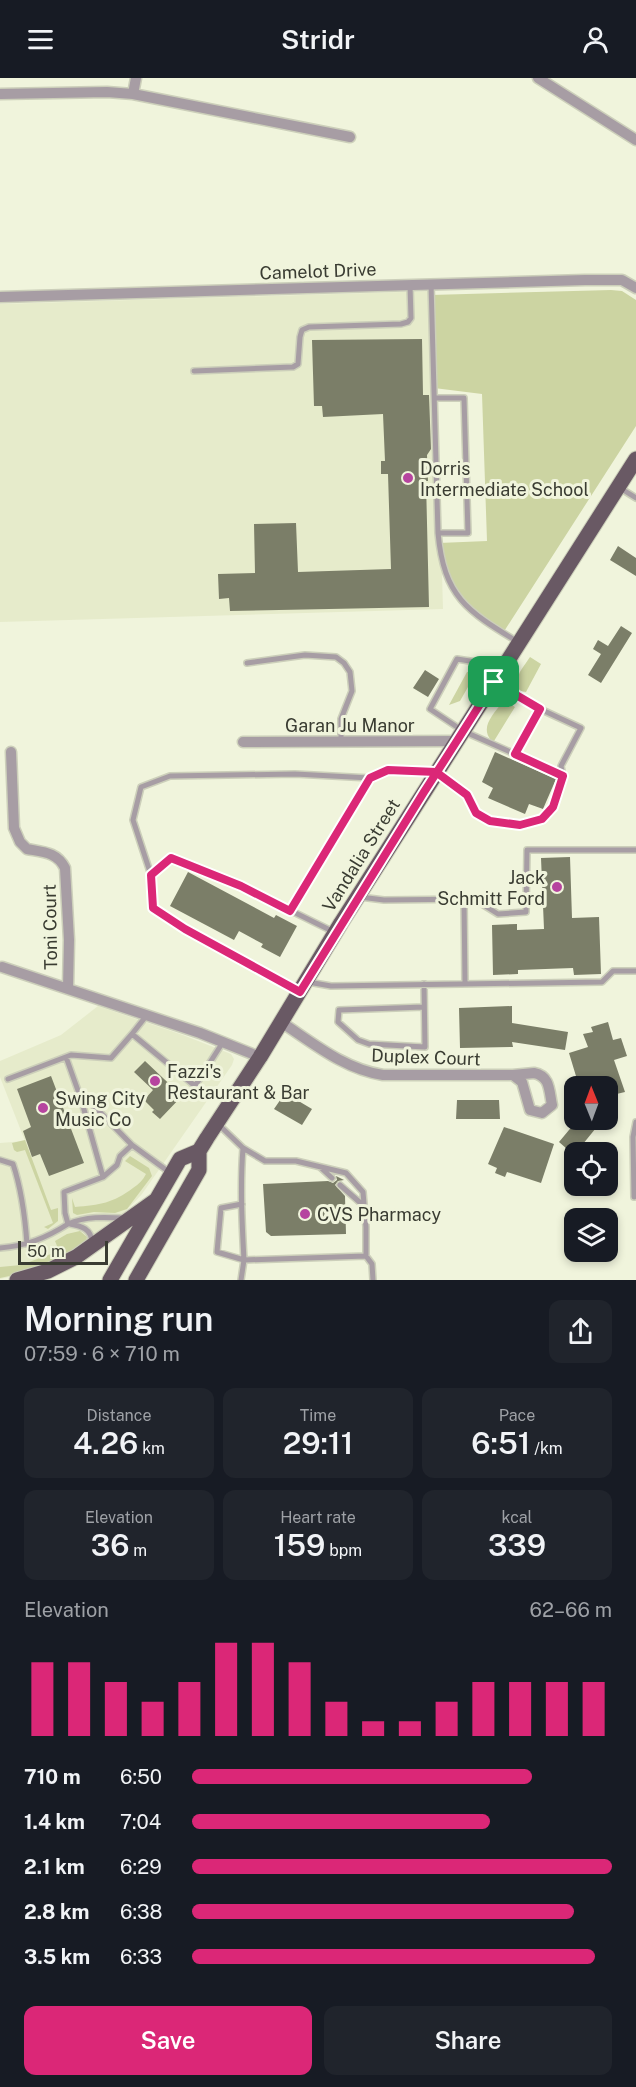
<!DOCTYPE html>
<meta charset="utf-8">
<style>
body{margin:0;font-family:"Public Sans",sans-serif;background:#20242c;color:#f1f3f6;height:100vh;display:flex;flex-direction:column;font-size:22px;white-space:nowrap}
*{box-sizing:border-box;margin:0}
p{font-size:20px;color:#9ea1a6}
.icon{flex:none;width:33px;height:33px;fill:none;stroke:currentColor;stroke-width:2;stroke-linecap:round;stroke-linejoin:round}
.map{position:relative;height:1202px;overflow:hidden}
.sheet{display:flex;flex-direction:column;background:#171b24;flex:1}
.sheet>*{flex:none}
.needle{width:39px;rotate:359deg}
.controls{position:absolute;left:564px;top:998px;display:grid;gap:12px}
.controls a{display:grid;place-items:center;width:54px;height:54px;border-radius:12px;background:#171b24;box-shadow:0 3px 9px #0003;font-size:30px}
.scale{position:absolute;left:18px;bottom:15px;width:90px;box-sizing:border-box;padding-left:6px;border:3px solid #3a3c32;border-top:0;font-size:16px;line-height:21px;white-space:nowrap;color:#3a3c32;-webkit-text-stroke:4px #f0f4dc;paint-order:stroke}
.pin{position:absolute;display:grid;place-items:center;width:51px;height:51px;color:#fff;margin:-26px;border-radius:12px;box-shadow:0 3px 9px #0006}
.round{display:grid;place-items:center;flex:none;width:63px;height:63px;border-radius:12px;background:#20242c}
.headline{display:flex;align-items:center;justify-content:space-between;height:102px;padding:0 24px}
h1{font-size:33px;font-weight:600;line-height:45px}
.metrics{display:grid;grid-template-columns:repeat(3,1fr);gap:9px;height:102px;padding:6px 24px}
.metrics div{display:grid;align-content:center;border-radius:12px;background:#20242c;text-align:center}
.metrics b{font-size:30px;font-weight:600}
.metrics small{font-size:16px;font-weight:400}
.metrics p{font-size:16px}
.chart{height:168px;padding:12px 24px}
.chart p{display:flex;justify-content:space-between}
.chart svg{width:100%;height:108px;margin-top:6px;stroke:#db2777;stroke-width:6}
.cta{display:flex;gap:12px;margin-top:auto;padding:12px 24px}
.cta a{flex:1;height:69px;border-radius:12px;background:#db2777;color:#fff;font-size:24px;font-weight:600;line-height:69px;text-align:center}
.cta a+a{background:#20242c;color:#f1f3f6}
ul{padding:0 24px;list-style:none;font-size:20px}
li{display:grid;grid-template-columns:96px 72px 1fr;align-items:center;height:45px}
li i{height:15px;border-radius:8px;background:#db2777}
header{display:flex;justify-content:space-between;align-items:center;height:78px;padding:0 24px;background:#171b24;font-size:27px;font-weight:600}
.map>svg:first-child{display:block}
</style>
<header><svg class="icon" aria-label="menu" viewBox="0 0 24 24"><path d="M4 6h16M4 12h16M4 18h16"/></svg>Stridr<svg class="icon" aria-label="person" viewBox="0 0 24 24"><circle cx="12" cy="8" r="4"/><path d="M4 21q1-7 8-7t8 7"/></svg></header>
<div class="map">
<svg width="636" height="1202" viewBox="0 0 636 1202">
<rect width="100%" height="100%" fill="#f0f4dc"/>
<path fill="#e6ebcb" d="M434,213L443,531L0,544V226Z
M98,928L183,957L231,976L234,981L232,987L142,1116L128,1131L85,1168L28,1195L0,1201V1065L25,1063L0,999V983L61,957Z"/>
<path fill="#ccd4a2" d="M611,212L622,213L636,222V348L503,555L474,536L454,515L439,465L487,463L482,316L434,310L431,217Z
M530,579L541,586L526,614L520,613C512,600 523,590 530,579Z
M475,593L476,595L460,623L449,627L467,594Z
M507,624L515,629L494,663L491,662C480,650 493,636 502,625Z
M25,1062L51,1132L58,1130V1143L48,1151L44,1149L53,1145L25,1072L17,1074L14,1072L12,1065Z
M130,1078L149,1090L152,1098L127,1131L115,1135L94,1134L77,1137L73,1135L72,1120L75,1129C100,1127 113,1125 133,1110C139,1106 143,1102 146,1096L125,1083Z
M80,1153L87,1159L85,1168L28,1194L0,1200V1189L21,1187L59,1173L55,1163L67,1156Z"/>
<path fill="#7b7e68" d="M422,261L423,317H429L431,371L427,377L428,403H426L429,529L230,533L229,520L219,521L218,496L255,495L254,446L296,445L298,494L391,491L388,396H381V383H385L383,336L323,339L322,328H314L312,262Z
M618,468L636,480V498L610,482Z
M621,548L632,555L601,605L588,597L601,576L593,571L598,562L608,568Z
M425,592L439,601L428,619L413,610Z
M495,674L556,701L543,731L529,726L525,736L488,720L493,710L482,704Z
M570,779L572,840L599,839L601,896L574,897L573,890L518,892V896L493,897L492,847L517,846V852L544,851L541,780Z
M188,794L274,840L276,837L297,848L280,879L261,869L263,866L239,853L234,862L170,828Z
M512,928V945L568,954L565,972L512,964L513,969L460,970L459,930Z
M608,944L613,962L621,960L627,978L614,982L625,1014L608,1018V1008H579L569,975L588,969L583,956L593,954L591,949Z
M145,983L182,1018L160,1041L152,1034L154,1032L144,1022L153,1012L134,994Z
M51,998L84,1085L49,1098L40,1076L32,1079L23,1053L31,1049L17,1011Z
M285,1015L312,1031L302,1047L274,1031Z
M457,1022H499L500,1041H456Z
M569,1041H595L600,1045L574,1077L559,1064L574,1046Z
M504,1049L554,1066L541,1105L507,1094L505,1099L495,1095L497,1090L488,1086Z
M336,1098L344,1102L338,1103L335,1107L345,1118L346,1156L271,1158L266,1154L263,1106L328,1103L333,1105L337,1102Z"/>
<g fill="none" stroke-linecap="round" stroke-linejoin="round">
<g stroke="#cccfba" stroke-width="8">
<path id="service" d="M431,206L438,455C444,519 467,533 518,564
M194,293L293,289L298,286L300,259L302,252L309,249L401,246L408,244L411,240L410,207
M435,320H464L468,455H438
M620,410L636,420
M247,585L305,577L336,579L344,585L350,594L352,613L341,641V664
M502,588L457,581L430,631L463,653L515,676L540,631
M515,676L563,698
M151,797L133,742L141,709L170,698L295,696L370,700
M360,819L384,822L474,821L498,836L526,834L527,772H636
M464,822L465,905
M290,833L370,700L388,692L436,695L467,717L476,736L490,743L520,747L542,741L553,729L563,698L561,688L581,650L540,631L496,605
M308,904L331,908L602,904L613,893H636
M424,906L425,969L369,966L358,962L338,944L339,932L424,929
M298,913L185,851L153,830L151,797L171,780L241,808L334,854
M147,937L132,956L195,1008L223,964
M66,979L81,1021L92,1026L132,1067L169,1094
M8,1001L71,977L111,980L132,956
M81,1021L103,1099
M218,1046L243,1070C240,1108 242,1145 244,1182L217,1174L221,1130L242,1126
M243,1070L265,1083H296L346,1095L363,1114L366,1149V1178
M0,1082L13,1086C22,1113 25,1138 27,1166
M320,1089L332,1100
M340,1107L364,1128
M634,1119L633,1059L636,1044
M68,1146C86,1138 105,1139 124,1140
M70,1146C82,1148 91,1151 92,1164
M0,1170C26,1168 46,1160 68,1146L65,1135L64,1114L103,1099L117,1087L120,1078L132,1067
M241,1202L244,1182L366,1178L372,1186L373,1202"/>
</g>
<g stroke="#cccfba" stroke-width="13">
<path id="minor" d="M538,0L636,62
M0,16L107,14L133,16L350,59
M133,16L136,0
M0,219L585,202H622L636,210
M243,664L457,663
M11,674L14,750L20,764L27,771C43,774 57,774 65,790L69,862L68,910
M2,889L200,955L260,979
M281,944C313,965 344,991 383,997H515L522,1004L530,1032
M534,995C550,998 549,1012 552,1027L542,1035L530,1032L522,1004L513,997Z"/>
</g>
<g stroke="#cccfba" stroke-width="17">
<path id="primary" d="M17,1202L48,1193L76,1179L156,1122
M110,1202L180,1081L199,1073
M136,1202L199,1092V1073L207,1060L260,979L341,845L636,381"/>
</g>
<use href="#service" stroke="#a79da4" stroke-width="5"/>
<use href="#minor" stroke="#a79da4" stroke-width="10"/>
<use href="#primary" stroke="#695964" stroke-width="15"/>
</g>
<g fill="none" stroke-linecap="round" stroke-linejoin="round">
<g stroke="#fff" stroke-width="12">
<path id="route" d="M494,604C471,641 448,677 424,714L300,914L185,851L153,830L151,797L171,780L241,808L290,833L370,700L388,692L436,694L467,717L476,735L490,743L520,747L542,741L553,729L563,698L515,676L540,631L494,604"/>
</g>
<use href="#route" stroke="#db2777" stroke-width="8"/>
</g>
<g fill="#b6449f" stroke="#f0f4dc" stroke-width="2">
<circle cx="408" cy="400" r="6"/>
<circle cx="557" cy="809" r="6"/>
<circle cx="155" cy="1003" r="6"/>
<circle cx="43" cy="1030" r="6"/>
<circle cx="305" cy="1136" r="6"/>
</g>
<g text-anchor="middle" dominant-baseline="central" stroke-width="6" stroke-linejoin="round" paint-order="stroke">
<g font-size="18" fill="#3a3c32" stroke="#f0f4dc">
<text transform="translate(318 193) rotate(-2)">Camelot Drive</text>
<text x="350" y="647">Garan Ju Manor</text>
<text transform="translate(361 777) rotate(-58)">Vandalia Street</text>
<text transform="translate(50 849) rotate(-91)">Toni Court</text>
<text transform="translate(426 979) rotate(2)">Duplex Court</text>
</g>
<g font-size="18" fill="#3a3c32" stroke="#f0f4dc" text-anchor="start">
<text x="420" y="390">Dorris<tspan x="420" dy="21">Intermediate School</tspan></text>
<text x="545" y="799" text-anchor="end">Jack<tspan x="545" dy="21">Schmitt Ford</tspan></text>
<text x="167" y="993">Fazzi's<tspan x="167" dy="21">Restaurant &amp; Bar</tspan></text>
<text x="55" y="1020">Swing City<tspan x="55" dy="21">Music Co</tspan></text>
<text x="317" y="1136">CVS Pharmacy</text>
</g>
</g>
</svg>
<div class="controls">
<a><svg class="needle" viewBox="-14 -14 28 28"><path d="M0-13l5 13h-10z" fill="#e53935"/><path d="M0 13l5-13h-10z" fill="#9ea1a6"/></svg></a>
<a><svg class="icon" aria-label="locate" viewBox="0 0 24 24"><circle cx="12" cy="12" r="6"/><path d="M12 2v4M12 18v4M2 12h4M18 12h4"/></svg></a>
<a><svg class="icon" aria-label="layers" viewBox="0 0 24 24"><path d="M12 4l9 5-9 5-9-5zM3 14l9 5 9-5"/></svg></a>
</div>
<div class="scale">50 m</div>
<div class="pin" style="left:494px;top:604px;background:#1e9e55"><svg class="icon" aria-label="arrive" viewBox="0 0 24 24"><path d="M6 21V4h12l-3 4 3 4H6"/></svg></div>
</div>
<section class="sheet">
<div class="headline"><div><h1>Morning run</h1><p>07:59 · 6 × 710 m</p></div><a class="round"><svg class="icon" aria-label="share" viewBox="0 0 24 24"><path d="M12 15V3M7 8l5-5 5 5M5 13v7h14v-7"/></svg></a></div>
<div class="metrics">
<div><p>Distance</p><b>4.26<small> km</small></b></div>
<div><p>Time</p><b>29:11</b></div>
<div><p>Pace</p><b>6:51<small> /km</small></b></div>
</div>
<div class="metrics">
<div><p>Elevation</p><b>36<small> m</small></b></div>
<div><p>Heart rate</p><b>159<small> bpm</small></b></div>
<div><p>kcal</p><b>339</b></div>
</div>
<div class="chart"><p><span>Elevation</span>62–66 m</p>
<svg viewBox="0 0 160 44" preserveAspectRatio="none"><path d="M5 44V14M15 44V14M25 44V22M35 44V30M45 44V22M55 44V6M65 44V6M75 44V14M85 44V30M95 44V38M105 44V38M115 44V30M125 44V22M135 44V22M145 44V22M155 44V22"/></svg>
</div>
<ul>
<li><b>710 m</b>6:50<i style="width:81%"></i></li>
<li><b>1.4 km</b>7:04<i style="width:71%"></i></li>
<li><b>2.1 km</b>6:29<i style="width:100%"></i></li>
<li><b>2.8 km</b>6:38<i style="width:91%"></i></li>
<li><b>3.5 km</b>6:33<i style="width:96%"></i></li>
</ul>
<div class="cta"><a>Save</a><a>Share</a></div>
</section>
